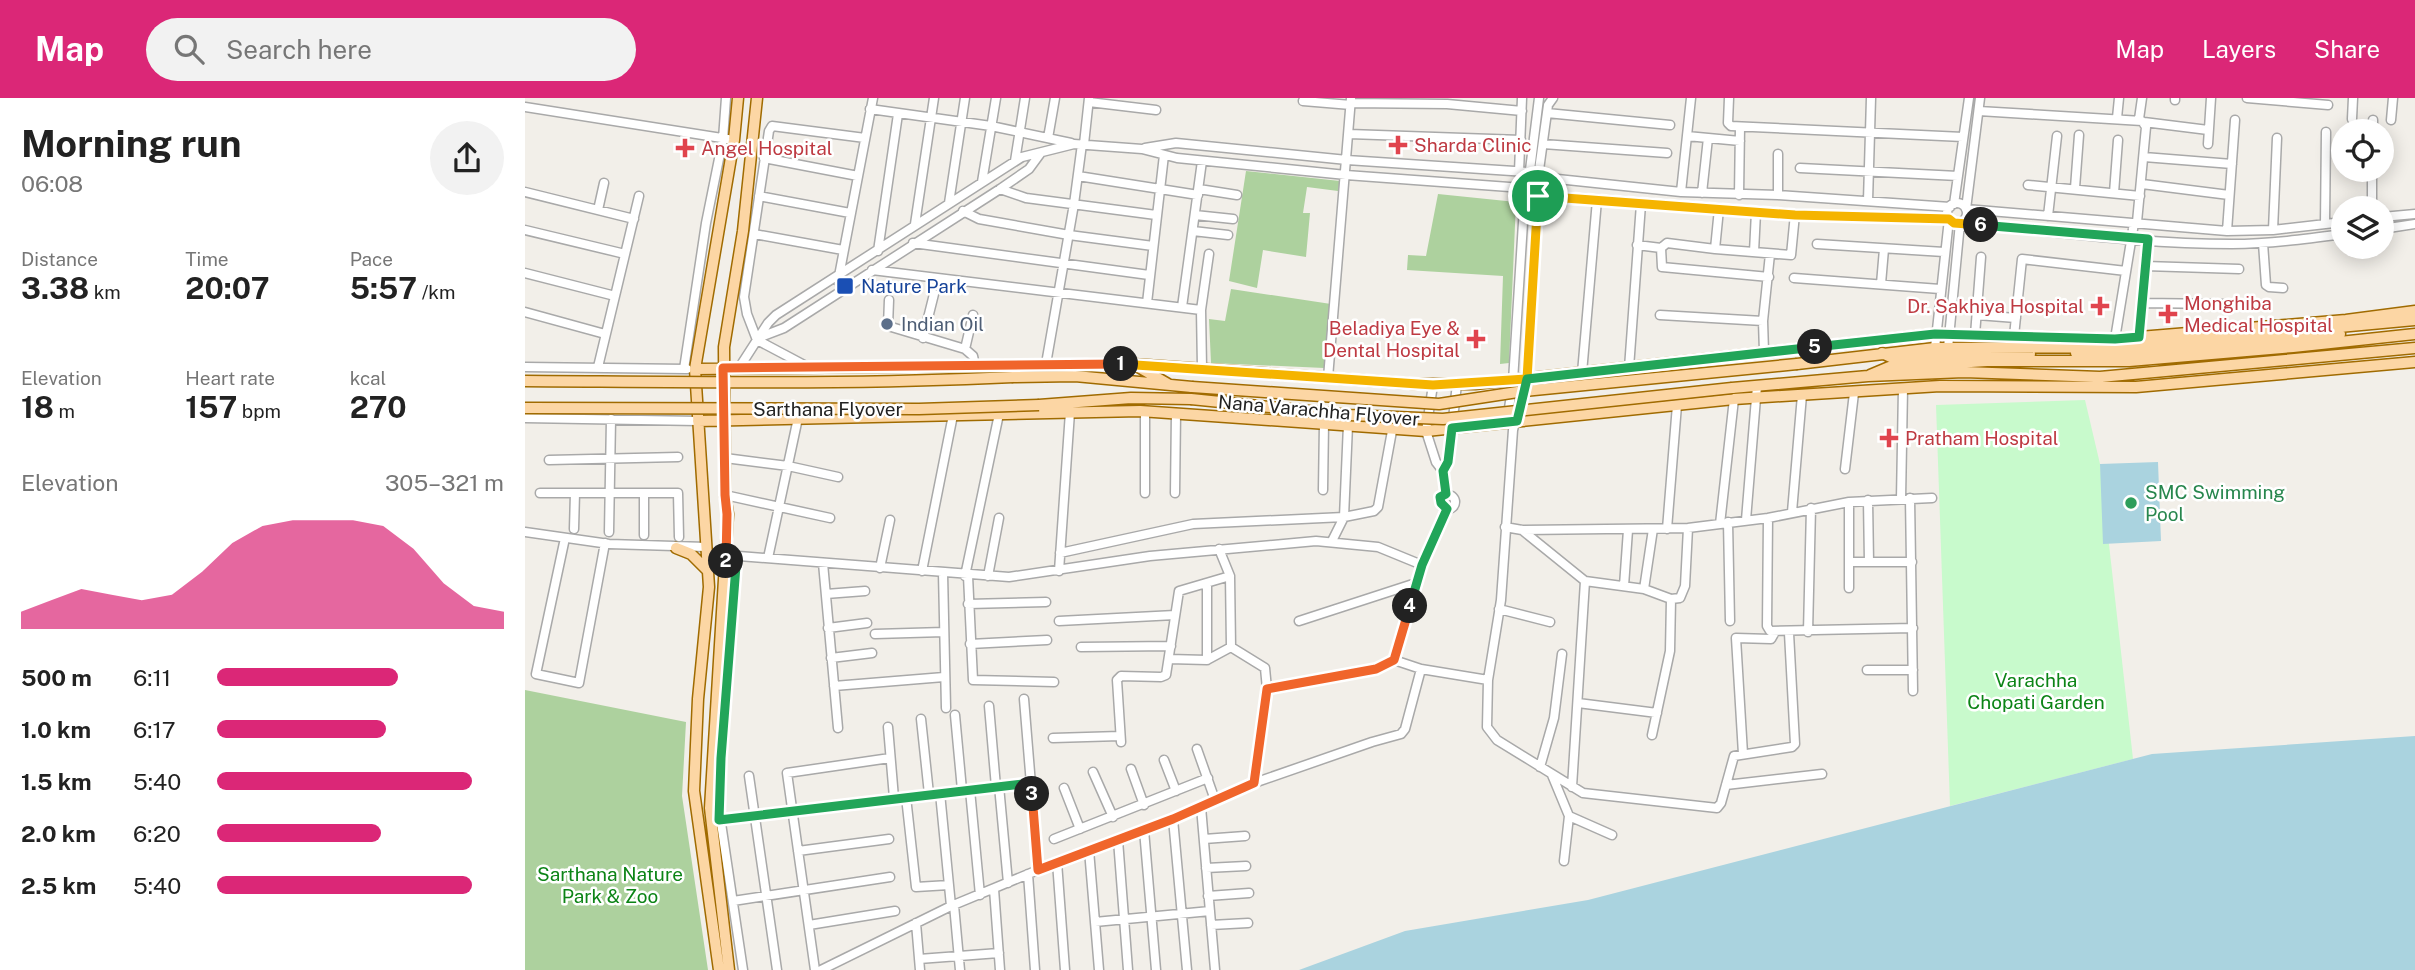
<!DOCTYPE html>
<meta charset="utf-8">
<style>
body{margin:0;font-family:"Public Sans",sans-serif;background:#f2f2f2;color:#222;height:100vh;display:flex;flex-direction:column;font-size:26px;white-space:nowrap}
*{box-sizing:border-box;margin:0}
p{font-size:23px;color:#767676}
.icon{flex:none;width:38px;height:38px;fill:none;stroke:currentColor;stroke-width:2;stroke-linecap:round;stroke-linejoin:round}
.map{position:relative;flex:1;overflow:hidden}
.panel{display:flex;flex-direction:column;background:#fff;width:525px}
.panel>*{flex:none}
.buttons{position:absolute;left:1806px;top:21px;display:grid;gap:14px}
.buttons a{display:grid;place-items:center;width:63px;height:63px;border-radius:50%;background:#fff;box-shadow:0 4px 18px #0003;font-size:35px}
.pin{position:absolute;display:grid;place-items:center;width:60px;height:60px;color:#fff;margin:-30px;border:4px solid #fff;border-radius:50%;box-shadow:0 2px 7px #0007}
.km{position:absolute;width:35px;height:35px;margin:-18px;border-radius:50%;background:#222;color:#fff;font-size:19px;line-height:35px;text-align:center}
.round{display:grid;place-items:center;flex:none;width:74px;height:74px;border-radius:37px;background:#f2f2f2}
.head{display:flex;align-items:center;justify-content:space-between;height:119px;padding:0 21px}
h1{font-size:38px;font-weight:700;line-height:52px}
.stats{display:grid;grid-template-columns:repeat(3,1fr);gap:10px;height:119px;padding:7px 21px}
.stats div{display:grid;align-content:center}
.stats b{font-size:30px;font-weight:700}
.stats small{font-size:19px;font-weight:400}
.stats p{font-size:19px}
.chart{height:196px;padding:14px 21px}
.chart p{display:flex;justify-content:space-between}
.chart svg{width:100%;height:126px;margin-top:7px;fill:#db2777;opacity:.7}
ul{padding:0 21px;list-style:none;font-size:23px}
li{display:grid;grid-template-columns:112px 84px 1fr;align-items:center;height:52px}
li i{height:18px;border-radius:9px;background:#db2777}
header{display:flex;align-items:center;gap:42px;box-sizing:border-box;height:98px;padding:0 35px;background:#db2777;color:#fff}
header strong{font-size:33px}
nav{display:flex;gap:38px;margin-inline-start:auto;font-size:24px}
.search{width:490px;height:63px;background:#f2f2f2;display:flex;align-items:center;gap:18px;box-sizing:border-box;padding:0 24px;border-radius:38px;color:#767676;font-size:26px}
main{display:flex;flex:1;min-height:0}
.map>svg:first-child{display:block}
</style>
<header>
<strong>Map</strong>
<div class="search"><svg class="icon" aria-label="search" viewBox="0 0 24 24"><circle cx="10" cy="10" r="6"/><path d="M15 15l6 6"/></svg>Search here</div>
<nav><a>Map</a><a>Layers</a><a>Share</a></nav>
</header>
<main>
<section class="panel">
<div class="head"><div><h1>Morning run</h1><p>06:08</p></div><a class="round"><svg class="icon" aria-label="share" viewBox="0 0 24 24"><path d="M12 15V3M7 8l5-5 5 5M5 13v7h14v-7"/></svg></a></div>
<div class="stats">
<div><p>Distance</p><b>3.38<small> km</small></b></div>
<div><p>Time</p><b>20:07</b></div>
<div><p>Pace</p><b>5:57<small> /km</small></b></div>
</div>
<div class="stats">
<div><p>Elevation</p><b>18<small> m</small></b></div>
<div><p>Heart rate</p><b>157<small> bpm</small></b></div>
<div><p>kcal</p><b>270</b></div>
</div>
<div class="chart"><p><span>Elevation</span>305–321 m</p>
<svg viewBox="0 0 160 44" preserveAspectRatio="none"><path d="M0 44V38L10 34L20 30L30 32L40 34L50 32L60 24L70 14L80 8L90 6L100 6L110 6L120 8L130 16L140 28L150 36L160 38V44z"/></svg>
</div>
<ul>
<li><b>500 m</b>6:11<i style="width:63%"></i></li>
<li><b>1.0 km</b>6:17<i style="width:59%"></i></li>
<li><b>1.5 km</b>5:40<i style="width:89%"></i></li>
<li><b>2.0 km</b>6:20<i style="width:57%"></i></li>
<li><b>2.5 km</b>5:40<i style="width:89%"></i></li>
</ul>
</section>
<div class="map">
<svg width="1890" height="872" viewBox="0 0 1890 872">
<rect width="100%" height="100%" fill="#f2efe9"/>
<path fill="#add19e" d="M721,73L815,83L813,93L782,89L778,115H785L781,159L738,152L732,190L704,183Z
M913,96L991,104L984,265L975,266L978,178L882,172L883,157L901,158Z
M706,191L806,206L799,270L686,265L684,221L700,223Z
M0,592L161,624L157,698L183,872H0Z"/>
<path fill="#c8facc" d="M1560,302L1575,366L1608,661L1425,708L1411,307Z"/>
<path fill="#aad3df" d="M1633,364L1636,443L1578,446L1575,366Z
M1890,638V872H774L880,833L1063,802L1627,656Z"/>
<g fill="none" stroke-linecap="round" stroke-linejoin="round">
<g stroke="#a9a9a9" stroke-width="11">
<path id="minor" d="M1204,0L1203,25L1206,28L1438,39
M1455,0L1441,111L1702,133L1748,132L1818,124
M1722,0L1803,7
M1650,2V0
M778,3L826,7
M564,4L631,12
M826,5L922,6L997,13
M0,9L203,41
M345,11L466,28L546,45
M1454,13L1617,23L1621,29L1612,124
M1022,15L1145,27
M1592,20L1594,0
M1614,21L1617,0
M1827,21L1828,0
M1866,22L1868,0
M1619,24L1683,32
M1848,33V22
M824,36L996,42
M1162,38L1215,43
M523,40L530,0
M559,46L564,0
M1018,46L1142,55
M1683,46L1686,0
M620,50L651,45L822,62L1003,74
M1253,56V97
M1619,59L1707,66
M239,60L333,78
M490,63L500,0
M1275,70L1433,78
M997 85a13 13 0 1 1 26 0a13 13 0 1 1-26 0Z
M1005,72L1014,0
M1014,72L1023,7L1028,0
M994,74L997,0
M553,78L673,97
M1023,80L1156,94L1253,97L1425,109
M457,84L471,0
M1617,86L1704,97
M1503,87L1615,98
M1550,90L1554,37
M475,91L501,100L631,117
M674,91L712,97
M0,94L109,121
M1156,94L1166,0
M1177,95L1183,40
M1589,95L1593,42
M1016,97L1270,116L1424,121L1410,250
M1214,97L1215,29
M234,98L325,115
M1013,98L1002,281L988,332L976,502L963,582L962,629L972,642L1058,695L1192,710L1196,705L1209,658L1267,649L1270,646L1264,535
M1343,103L1346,0
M424,105L440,0
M1422 115a10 10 0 1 1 20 0a10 10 0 1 1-20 0Z
M1429,106L1444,0
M1847,110V72
M73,112L79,85
M438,113L454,121L544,137L628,148
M670,117L708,121
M1523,118L1532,38
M1857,119L1890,116
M390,126L409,0
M1800,126L1801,34
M1857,131L1890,126
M0,132L100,156
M1748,132L1752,40
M668,133L703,137
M1702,133L1710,22
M229,136L318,152
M388,145L624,177
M1738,145L1741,187L1744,189L1758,190
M1292,146L1419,154
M1112,147L1136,150L1137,169L1244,179
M1136,150L1142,145L1190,151L1266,157L1270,116
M1190,151L1194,111
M353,153L373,16
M1229,154L1231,114
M1620,168L1714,171
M347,172L676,212
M0,175L90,198
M1269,180L1415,191
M1356,186L1359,151
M316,193L314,178L348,0
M364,202L363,228L440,251L448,258L450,267
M622,205L639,57
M1617,205L1698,206
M657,209L677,63
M0,214L80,236
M1135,217L1238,223
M1452,217L1491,220
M1450,237L1456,159
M1489,238L1497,161L1601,173
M1614,239L1623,141
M233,240L259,230L475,91L504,71L515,56
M398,240L409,196
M1590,241L1609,125
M1423,250L1435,125C1525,133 1616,146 1707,146C1744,146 1781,141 1818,136
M440,251L448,217
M1239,254L1238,223L1245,156
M521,266L549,106L557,46
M0,269L162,271
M73,269L114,98
M283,269L232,242L222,216L219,199L244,33L247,28L340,40
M214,270L243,225L251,217L497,59L549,46L617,51L652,60L821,77L998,90
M677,270L676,212L684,156
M1104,270L1116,106
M159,271L181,125L198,41L201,0
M1057,275L1072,102
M803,280L826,0
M908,287L901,333L911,364L918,373L921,396
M983,317L988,283L1000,93
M0,320L173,323
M200,360L263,368L313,379
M24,362L153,359
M1320,371L1329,295
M918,373L923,364L932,286
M798,392L799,325
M15,395H153L154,439
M119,395V437
M620,395V313
M650,395L651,315
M916 404a7 7 0 1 1 14 0a7 7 0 1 1-14 0Z
M200,397L305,420
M1385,400L1388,593
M1376,401L1378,290
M1343,402L1344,464
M1324,404V490
M1267,414L1277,297
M1243,420L1242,528L1245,533L1388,530
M1221,422L1232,288
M1203,424L1205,523
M1195,426L1209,301
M980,429L997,432L1163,430L1243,420L1324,404L1407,400
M49,431L50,395
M1142,431L1152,307
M997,432L1060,483L1119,491L1146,501L1145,553L1127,637
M0,434L84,446L181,449
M84,434L86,321
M40,440L11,576L54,585L80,445
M807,443L819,419L823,327
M694,451L705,478L706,549L740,570L742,591L729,685
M535,455L668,426L819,419L849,413L853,409L867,333
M201,457L484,479L625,458L791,443L853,449L897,467
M243,460L273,320
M200,463L211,468L193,705L218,872
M1324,464H1387
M298,465L313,630
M355,470L365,422
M397,473L428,317
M534,473L545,314
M418,475L421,610
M440,478L474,316
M443,478L448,582L529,584
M463,478L474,420
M682,485V562
M1099,488L1103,432
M1119,491L1128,431
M301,496L340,493
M1146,501L1155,500L1160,488L1163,430
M443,506L521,504
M974,511L1025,524
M534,523L650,517
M774,523L891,485
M303,530L342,525
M1283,534L1286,410
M350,536L419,534
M445,546L522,542
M556,549L646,548
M306,560L347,555
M644,561L682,562L706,549
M869,562L896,571L963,582
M1342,572H1388
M309,588L419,579
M742,591L851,571L869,562L897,467L922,411
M499,601L513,772
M1053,605L1132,615
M464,608L471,689
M430,617L437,692
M396,621L404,696
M363,629L369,700
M528,640L595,638
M596,644L592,582L596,578L636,579L641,577L654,493L705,478
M672,651L690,702
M1218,656L1211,540L1246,541L1250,534
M639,662L651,693
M1015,669L1029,620L1037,556
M606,671L619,707
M568,674L588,719
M1027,677L1044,718L1087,737
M224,678L252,872
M1201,687L1297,676
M474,688L483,785
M1047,689L1060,483
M539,690L555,731
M445,692L455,797
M415,695L426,808
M381,699L391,789L424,787
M676,709L690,872
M194,721L506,685
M648,721L662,872
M619,732L631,872
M529,741L683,680
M679,741L720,738
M593,742L603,872
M564,752L574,872
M273,753L364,741
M1039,763L1044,718
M532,764L540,872
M681,770L721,768
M503,776L510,872
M469,791L475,872
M683,798L724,795
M208,803L365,779
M429,807L435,872
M570,824L685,813
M391,825L395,872
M284,827L370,813
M686,827L723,825
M394,861L474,855
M290,872L262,675L365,660
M296,872L426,808L513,772L648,721L729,685L847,644L876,636L880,631L896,571"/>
</g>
<g stroke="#a06b00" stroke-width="13">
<path id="major" d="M1357,255L1372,262L1429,257L1505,256
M1551,255H1623L1815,236
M1272,266L1410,250L1599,249L1890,222
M610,267L643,286
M170,271L607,266L891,286H950L1410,236L1590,241L1821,222L1890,213
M1345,277L1364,269L1462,263H1604L1768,249L1890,236
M488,279L550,278L667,289
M1207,290L1343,278L1439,274L1575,279L1890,250
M514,307L606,300L666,301
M173,323L615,313L901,333L1209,301L1415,288L1611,289L1890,264
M151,450L166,456L183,473
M194,872L169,693L173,601L184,489L170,271L209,42L213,0
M204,872L185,710L203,416L200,397L199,249L218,133L232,0"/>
</g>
<use href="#minor" stroke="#fff" stroke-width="8"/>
<use href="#major" stroke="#fcd6a4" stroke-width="10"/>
<g stroke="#a06b00" stroke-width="13" stroke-linecap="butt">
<path id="major-bridge" d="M0,283C163,284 326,287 488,279
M667,289L914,306L999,293L1272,266
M666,301L824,317L918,321L1207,290
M0,310L394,311L514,307"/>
</g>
<use href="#major-bridge" stroke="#fcd6a4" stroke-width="10"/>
</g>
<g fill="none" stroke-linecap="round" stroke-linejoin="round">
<g stroke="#fff" stroke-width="14">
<path id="split-1" d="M596,266L908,287L1002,281L1013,98"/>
</g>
<g stroke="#fff" stroke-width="14">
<path id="split-2" d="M201,463L202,416L200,397L198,270L596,266"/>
</g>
<g stroke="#fff" stroke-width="14">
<path id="split-3" d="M201,463L211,468L196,660L194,722L506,685L507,696"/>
</g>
<g stroke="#fff" stroke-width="14">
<path id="split-4" d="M507,696L513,772L648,721L729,685L742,591L851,571L869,562L885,508"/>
</g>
<g stroke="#fff" stroke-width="14">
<path id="split-5" d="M885,508L897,467L922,411L916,405L915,399L921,396L918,373L923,364L927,330L992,323L1002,281L1290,249"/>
</g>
<g stroke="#fff" stroke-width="14">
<path id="split-6" d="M1290,249L1410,236L1590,241L1614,239L1623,141L1456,127"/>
</g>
<g stroke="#fff" stroke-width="14">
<path id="split-7" d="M1013,98L1270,117L1424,121L1429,125L1456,127"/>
</g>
<use href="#split-1" stroke="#f5b400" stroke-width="9"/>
<use href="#split-2" stroke="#f0652b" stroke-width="9"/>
<use href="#split-3" stroke="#22a559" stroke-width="9"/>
<use href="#split-4" stroke="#f0652b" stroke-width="9"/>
<use href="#split-5" stroke="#22a559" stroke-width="9"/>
<use href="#split-6" stroke="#22a559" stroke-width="9"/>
<use href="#split-7" stroke="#f5b400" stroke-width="9"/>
</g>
<g fill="#e0444e" stroke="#fff" stroke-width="2.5">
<path d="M869.5 36.5h7v7h7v7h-7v7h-7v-7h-7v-7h7z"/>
<path d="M156.5 39.5h7v7h7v7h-7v7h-7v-7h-7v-7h7z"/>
<path d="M1571.5 197.5h7v7h7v7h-7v7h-7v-7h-7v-7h7z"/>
<path d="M1639.5 205.5h7v7h7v7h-7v7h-7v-7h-7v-7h7z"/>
<path d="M947.5 230.5h7v7h7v7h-7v7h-7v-7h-7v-7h7z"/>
<path d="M1360.5 329.5h7v7h7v7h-7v7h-7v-7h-7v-7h7z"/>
</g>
<rect fill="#1a4fb4" stroke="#fff" stroke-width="2.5" x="311" y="179" width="18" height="18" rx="3.5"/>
<circle fill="#5c6f8a" stroke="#fff" stroke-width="2.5" cx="362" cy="226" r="7"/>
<circle fill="#2e9e5b" stroke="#fff" stroke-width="2.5" cx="1606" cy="405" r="7"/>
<g text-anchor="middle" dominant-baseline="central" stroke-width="5" stroke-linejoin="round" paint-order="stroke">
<g font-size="19" fill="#be3a42" stroke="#fff" text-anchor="start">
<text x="889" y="47">Sharda Clinic</text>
<text x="176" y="50">Angel Hospital</text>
<text x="1659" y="205">Monghiba<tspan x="1659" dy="22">Medical Hospital</tspan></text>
<text x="1559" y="208" text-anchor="end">Dr. Sakhiya Hospital</text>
<text x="935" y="230" text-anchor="end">Beladiya Eye &amp;<tspan x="935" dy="22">Dental Hospital</tspan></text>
<text x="1380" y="340">Pratham Hospital</text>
</g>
<g font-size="19" fill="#164399" stroke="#fff" text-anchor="start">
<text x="336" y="188">Nature Park</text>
</g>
<g font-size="19" fill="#4e5e75" stroke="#fff" text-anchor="start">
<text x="376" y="226">Indian Oil</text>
</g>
<g font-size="19" fill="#222" stroke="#fff">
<text x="303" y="311">Sarthana Flyover</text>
<text transform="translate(794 312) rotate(5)">Nana Varachha Flyover</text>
</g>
<g font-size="19" fill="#27864d" stroke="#fff" text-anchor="start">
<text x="1620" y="394">SMC Swimming<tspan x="1620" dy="22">Pool</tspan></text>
</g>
<g font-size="19" fill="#0c8416" stroke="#fff">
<text x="1511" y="582">Varachha<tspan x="1511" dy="22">Chopati Garden</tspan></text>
<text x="85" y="776">Sarthana Nature<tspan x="85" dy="22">Park &amp; Zoo</tspan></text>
</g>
</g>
</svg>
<div class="buttons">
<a><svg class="icon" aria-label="locate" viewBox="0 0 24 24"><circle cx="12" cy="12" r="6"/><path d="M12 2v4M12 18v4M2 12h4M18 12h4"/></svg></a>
<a><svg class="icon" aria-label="layers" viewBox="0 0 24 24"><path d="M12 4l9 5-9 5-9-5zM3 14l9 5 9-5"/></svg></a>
</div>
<div class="pin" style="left:1013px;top:98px;background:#1e9e55"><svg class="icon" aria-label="arrive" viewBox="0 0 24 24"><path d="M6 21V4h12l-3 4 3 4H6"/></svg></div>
<b class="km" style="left:596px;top:266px">1</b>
<b class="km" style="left:201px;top:463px">2</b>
<b class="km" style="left:507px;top:696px">3</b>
<b class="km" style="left:885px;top:508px">4</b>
<b class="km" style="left:1290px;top:249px">5</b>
<b class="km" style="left:1456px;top:127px">6</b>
</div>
</main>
